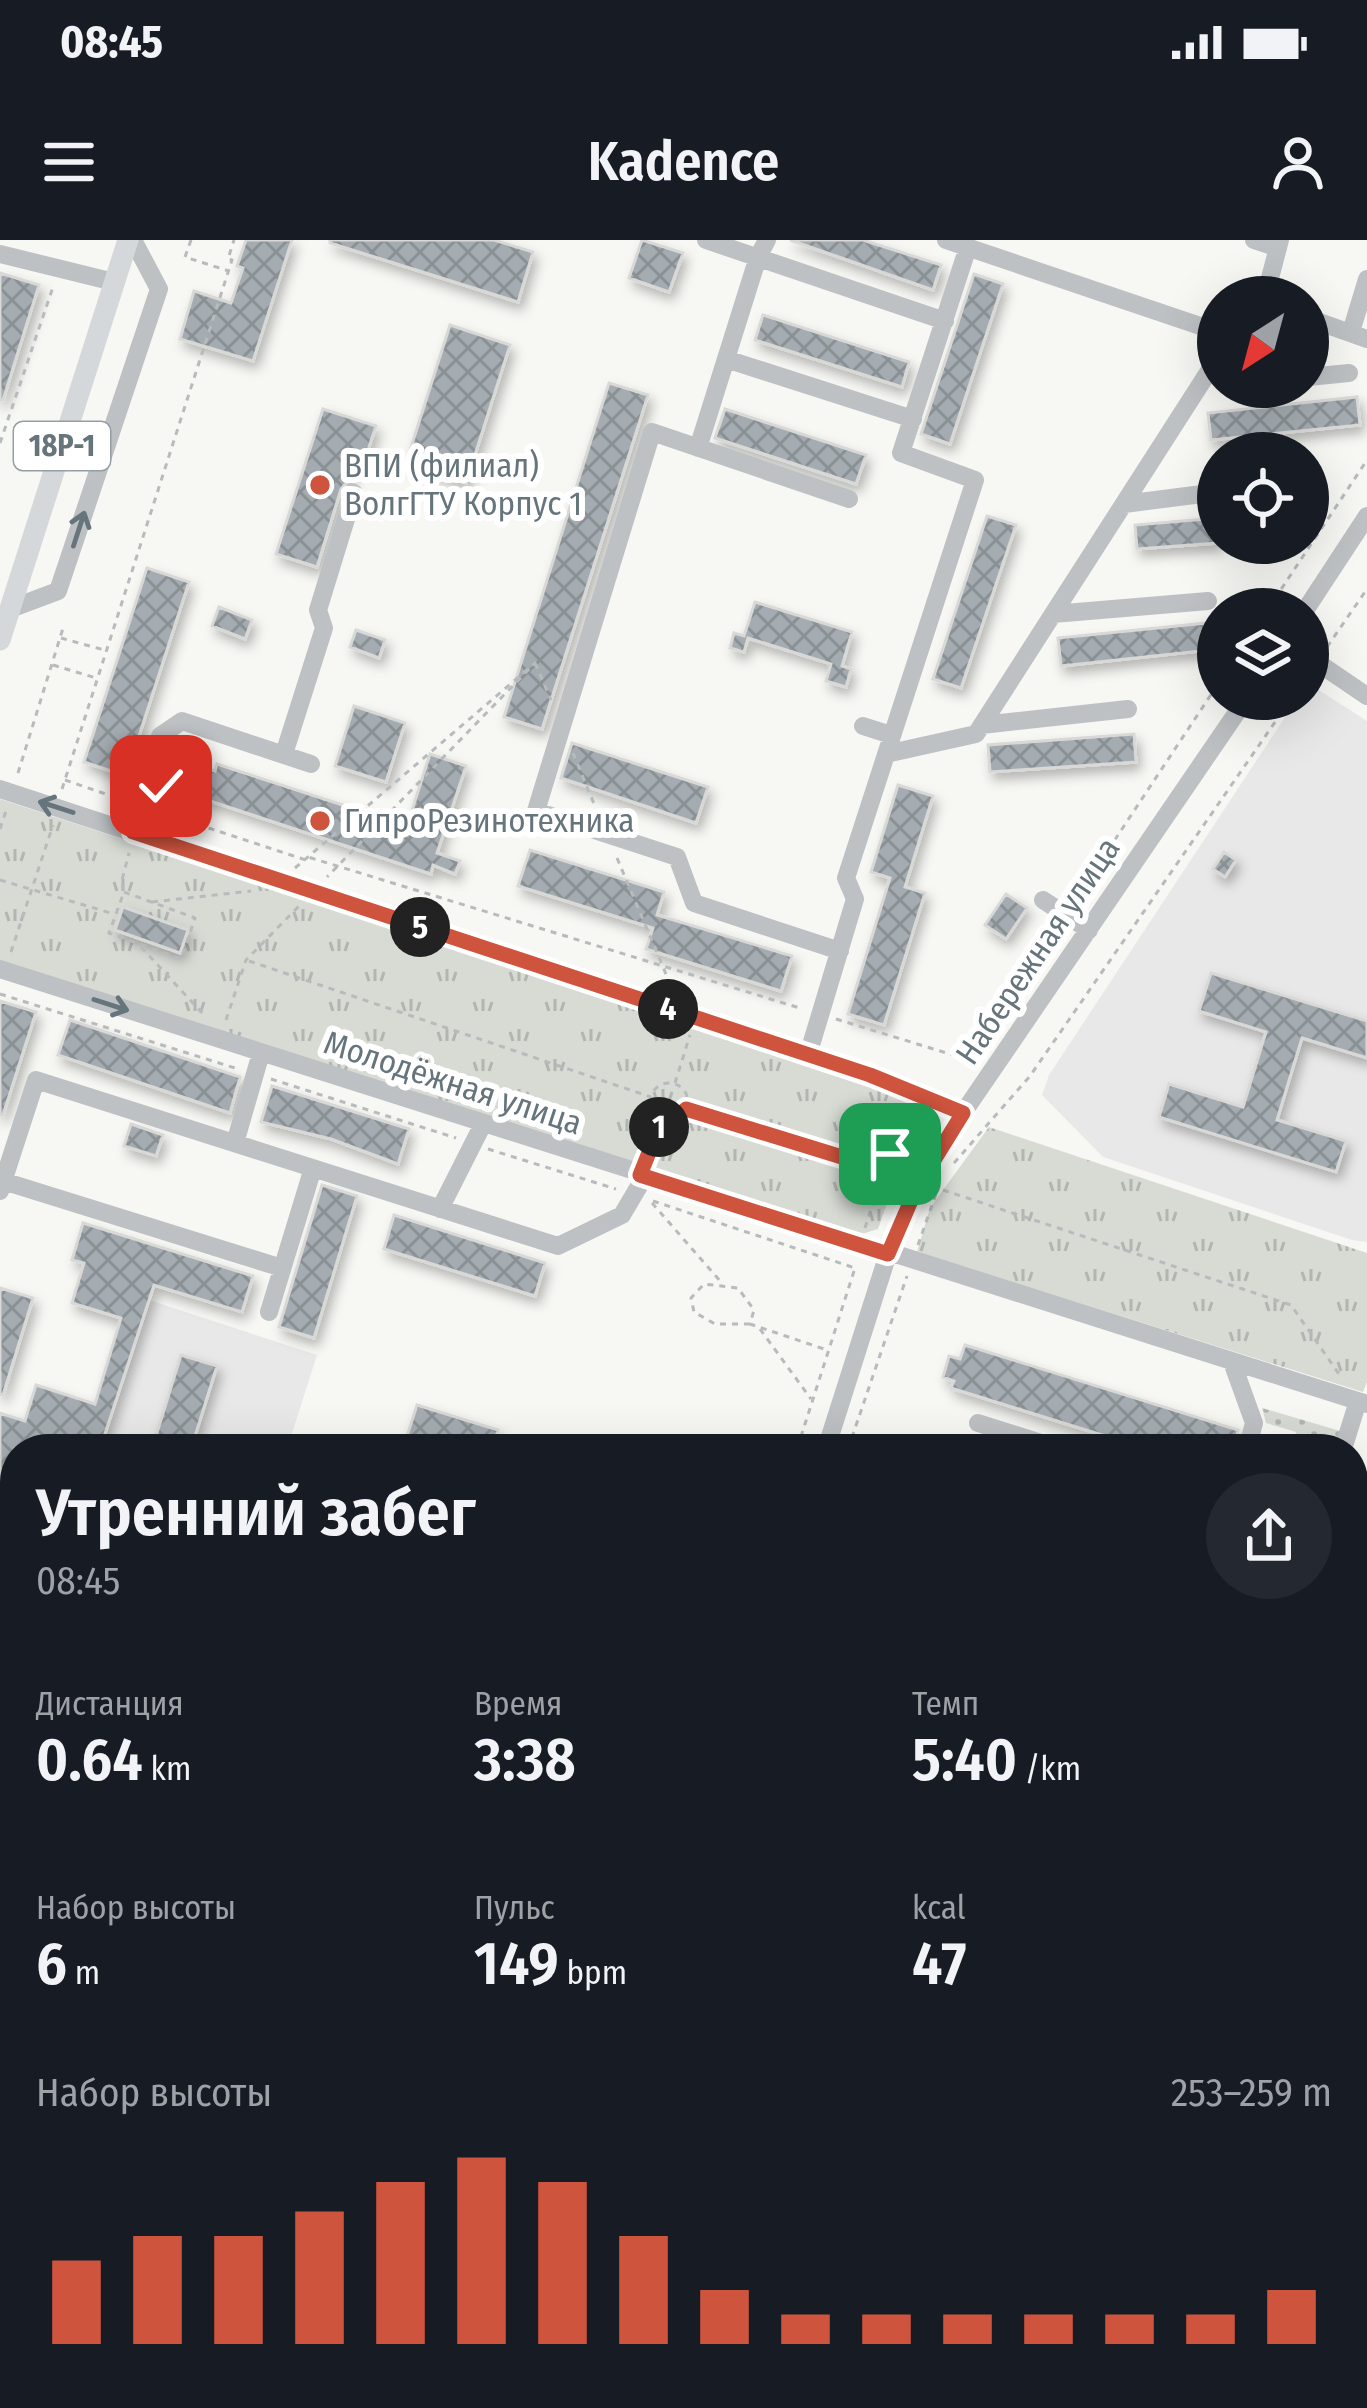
<!DOCTYPE html>
<html lang="ru">
<meta charset="utf-8">
<style>
body{margin:0;font-family:"Fira Sans Condensed",sans-serif;background:#242831;color:#f1f3f6;height:100vh;display:flex;flex-direction:column;font-size:45px;white-space:nowrap}
*{box-sizing:border-box;margin:0}
p{font-size:39px;color:#9ea1a6}
.icon{flex:none;width:66px;height:66px;fill:none;stroke:currentColor;stroke-width:2;stroke-linecap:round;stroke-linejoin:round}
.map{position:relative;flex:1;overflow:hidden}
.details{position:absolute;left:0px;top:1194px;width:1368px;height:975px;display:flex;flex-direction:column;background:#171b24;border-radius:48px 48px 0 0;box-shadow:0 12px 48px #0002}
.details>*{flex:none}
.needle{width:78px;rotate:216deg}
.controls{position:absolute;left:1197px;top:36px;display:grid;gap:24px}
.controls a{display:grid;place-items:center;width:132px;height:132px;border-radius:50%;background:#171b24;box-shadow:0 12px 48px #0002;font-size:60px}
.pin{position:absolute;display:grid;place-items:center;width:102px;height:102px;color:#fff;margin:-51px;border-radius:24px;box-shadow:0 6px 18px #0006}
.km{position:absolute;width:60px;height:60px;margin:-30px;border-radius:50%;background:#222;color:#fff;font-size:33px;line-height:60px;text-align:center}
.round{display:grid;place-items:center;flex:none;width:126px;height:126px;border-radius:63px;background:#242831}
.overview{display:flex;align-items:center;justify-content:space-between;height:204px;padding:0 36px}
h1{font-size:66px;font-weight:600;line-height:90px}
.figures{display:grid;grid-template-columns:repeat(3,1fr);gap:18px;height:204px;padding:12px 36px}
.figures div{display:grid;align-content:center}
.figures b{font-size:60px;font-weight:600}
.figures small{font-size:33px;font-weight:400}
.figures p{font-size:33px}
.chart{height:336px;padding:24px 36px}
.chart p{display:flex;justify-content:space-between}
.chart svg{width:100%;height:216px;margin-top:12px;stroke:#ce543e;stroke-width:6}
.status{display:flex;justify-content:space-between;align-items:center;height:84px;padding:0 60px;background:#171b24;direction:ltr}
.status svg{height:33px;fill:currentColor}
header{display:flex;justify-content:space-between;align-items:center;height:156px;padding:0 36px;background:#171b24;font-size:54px;font-weight:600}
.map>svg:first-child{display:block}
</style>
<div class="status"><b>08:45</b><svg viewBox="0 0 49 12"><path d="M0 12V9h3v3zM5 12V6h3v6zM10 12V3h3v9zM15 12V0h3v12zM26 1h20v11H26zM47 4h2v5h-2z"/></svg></div>
<header><svg class="icon" aria-label="menu" viewBox="0 0 24 24"><path d="M4 6h16M4 12h16M4 18h16"/></svg>Kadence<svg class="icon" aria-label="person" viewBox="0 0 24 24"><circle cx="12" cy="8" r="4"/><path d="M4 21q1-7 8-7t8 7"/></svg></header>
<div class="map">
<svg width="1367" height="2168" viewBox="0 0 1367 2168">
<defs>
<pattern id="grass-dots" width="8" height="8" patternUnits="userSpaceOnUse" patternTransform="scale(3)"><rect width="8" height="8" fill="#d7dbd4"/><path d="M2 2h.1M6 6h.1" fill="none" stroke="#b2b6b1" stroke-width="1.8" stroke-linecap="round"/></pattern>
<pattern id="park-tufts" width="24" height="20" patternUnits="userSpaceOnUse" patternTransform="scale(3)"><rect width="24" height="20" fill="#d7dbd4"/><path d="M3 7l-1-3M5 7V3M7 7l1-3M15 17l-1-3M17 17v-4M19 17l1-3" fill="none" stroke="#b2b6b1"/></pattern>
<pattern id="building-cross-hatch" width="8" height="8" patternUnits="userSpaceOnUse" patternTransform="scale(3)"><rect width="8" height="8" fill="#a5acb1"/><path d="M0 0l8 8M0 8l8-8" fill="none" stroke="#8a9195"/></pattern>
<filter id="shadow"><feDropShadow dx="4" dy="7" stdDeviation="6" flood-color="#0004"/></filter>
</defs>
<rect width="100%" height="100%" fill="#f7f7f4"/>
<path fill="#e8e8e8" d="M1308,443L1367,481V1002L1352,1000L1103,917L1042,855L1049,835L1297,459H1308Z
M149,1060L317,1115L287,1209H102Z"/>
<path fill="url(#grass-dots)" d="M1262,1168L1340,1191L1335,1209L1293,1208L1296,1192L1266,1183Z"/>
<path fill="url(#park-tufts)" d="M0,559L902,855L917,878L878,989L855,996L0,725Z
M989,887L1367,1013V1142L1363,1152L917,1012L930,968Z"/>
<path fill="url(#building-cross-hatch)" stroke="#d8d8d7" stroke-width="3" filter="url(#shadow)" d="M246,0H292L253,121L180,99L194,51L231,63L243,28L237,26Z
M330,0H494L533,12L518,62L330,3Z
M642,0L683,13L669,52L629,38Z
M790,0H863L941,25L933,50Z
M0,33L39,45L3,160H0Z
M974,34L1003,44L950,204L921,194Z
M763,75L909,122L902,147L755,100Z
M450,85L510,105L466,243L406,223Z
M609,143L648,155L542,489L504,477Z
M1357,157L1360,185L1211,200L1208,173Z
M323,169L376,186L364,222L355,220L348,241L341,249L317,327L276,314Z
M725,169L866,215L856,244L715,198Z
M987,276L1016,285L961,448L933,439Z
M1218,278V303L1137,309L1135,285Z
M147,328L189,342L126,536L84,522Z
M755,362L852,392L842,426L851,429L846,447L826,441L831,424L748,398L744,412L730,408L734,393L744,396Z
M219,367L252,380L245,399L212,386Z
M1207,383L1210,410L1061,426L1058,398Z
M356,390L385,400L379,418L350,407Z
M354,466L405,483L386,542L335,526Z
M1134,494L1136,522L990,532L988,505Z
M572,503L708,547L696,583L561,538Z
M430,514L466,526L437,613L460,621L455,634L433,625L431,634L192,555L201,526L215,531L217,524L407,586Z
M898,545L933,556L905,647L925,653L884,785L848,774L890,638L871,632Z
M530,610L664,652L657,675L792,716L781,751L646,709L653,688L518,646Z
M1224,612L1236,620L1225,637L1213,629Z
M1006,654L1027,668L1006,699L985,685Z
M123,667L188,690L180,713L115,690Z
M1211,733L1367,781V818L1302,798L1277,880L1346,901L1336,932L1159,877L1169,844L1243,867L1266,792L1199,771Z
M0,761L36,772L3,875H0Z
M70,780L240,837L230,873L58,815Z
M272,846L409,889L398,924L331,899L261,882Z
M131,884L163,895L156,916L124,906Z
M322,945L357,956L314,1098L279,1087Z
M394,975L545,1023L535,1056L384,1009Z
M83,983L253,1036L242,1072L154,1045L100,1209H15V1292L0,1288V1173L25,1181L36,1145L95,1164L121,1078L72,1063L84,1023L72,1020Z
M0,1048L33,1058L3,1155L0,1154Z
M965,1105L1238,1190L1234,1209H1147L951,1148L954,1141L943,1137L949,1116L960,1119Z
M181,1115L217,1126L191,1209H152Z
M417,1165L498,1190L492,1209H450L407,1196Z
M1364,1291H1367V1406L1353,1402V1325Z
M0,1451L15,1456V1496L0,1491Z
M0,1797L15,1802V1842L0,1837Z
M283,2154H353L387,2165V2168H279Z"/>
<g fill="none" stroke-linecap="round" stroke-linejoin="round">
<path stroke="#b7bbbc" stroke-width="3" stroke-dasharray="6 6" stroke-linecap="butt" d="M191,0L185,17L229,31
M0,203L53,47
M1268,369L1367,220
M61,398L104,410
M1327,407L1367,349
M535,423L551,460
M53,425L96,438
M573,513L597,571
M18,533L64,385
M65,540L126,561
M62,549L232,20L228,19L234,0
M163,573L306,620L308,617L803,769
M0,589L7,568
M617,618L674,753
M295,628L535,423L327,637
M0,640L114,674
M123,651L122,640L129,613
M124,652L195,678L181,719L109,693Z
M1075,660L1218,444
M152,662L251,651
M141,707L204,775
M11,712L53,585
M249,721L651,857
M0,754L238,829
M836,779L953,815L972,809L1056,688
M226,780L246,720L300,665
M271,839L456,898
M675,843L690,795
M650 862a19 19 0 1 1 38 0a19 19 0 1 1-38 0Z
M686,869L884,930
M488,909L616,949
M647,917L662,882
M954,923L1030,836L1291,459
M943,950L1291,1065L1341,1137
M653,961L855,1028L797,1209
M652,963L721,1042
M865,988L905,866
M918,1005L937,951
M750,1084H715L694,1072L691,1058L704,1044L738,1048L754,1070L750,1084L827,1110
M760,1089L811,1159
M848,1209L907,1036
M0,1501L15,1506
M1353,1730H1367
M1353,1955L1367,1945
M875,2154L891,2168
M536,2168L541,2154
M981,2168L1025,2154"/>
<path stroke="#bdc1c4" stroke-width="18" d="M706,0L945,81
M946,0L1218,92
M1254,0L1278,8
M0,14L114,42
M1265,57L1280,0
M1308,78L1367,99
M1351,92L1367,39
M726,119L913,179
M1308,137L1349,133
M698,208L758,17L767,0
M1124,264L1218,252
M10,369L58,351L159,49L133,0
M1306,369L1367,276
M1053,374L1208,361
M1308,416L1367,456
M982,485L1128,469
M863,486L891,495
M284,514L324,388L318,370L354,253
M886,514L976,494L1218,117
M0,549L870,835L963,873
M133,592L142,567L161,546L160,496L182,481L311,524
M1043,660L1089,690
M840,711L694,663L677,617L536,571L652,192L849,259
M0,729L1367,1164
M808,815L855,659L846,638L975,240L901,213L968,7
M235,903L261,813
M3,941L282,1028
M0,951L36,840L558,1006L622,975L645,936
M440,969L483,884
M269,1072L313,928
M1232,1122L1254,1183L1247,1209
M978,1183L1060,1209
M826,1209L888,1014L916,949L963,873L1246,459
M900,1209H903
M1343,1209L1358,1161
M0,1315L15,1320
M0,1433L15,1438
M0,1545L15,1550
M0,1637L15,1589
M0,1668L15,1673
M0,2078L15,2033
M513,2168L517,2154"/>
<path stroke="#d4d8da" stroke-width="21" d="M0,400L128,0"/>
</g>
<defs><path id="oneway-shaft" d="M-6 0H5M1.5-3L5.5 0L1.5 3" fill="none" stroke-width="1.6" stroke-linecap="round" stroke-linejoin="round" transform="scale(3)"/></defs>
<g stroke="#66747c">
<use href="#oneway-shaft" transform="translate(79 289) rotate(-72)"/>
<use href="#oneway-shaft" transform="translate(56 567) rotate(-162)"/>
<use href="#oneway-shaft" transform="translate(111 765) rotate(18)"/>
</g>
<g fill="none" stroke-linecap="round" stroke-linejoin="round">
<g stroke="#fff" stroke-width="24">
<path id="route" d="M161,546L142,567L133,592L870,835L963,873L916,949L888,1014L640,935L662,880H674L686,869L884,930L890,914"/>
</g>
<use href="#route" stroke="#ce543e" stroke-width="15"/>
</g>
<g fill="#ce543e" stroke="#fff" stroke-width="4.5">
<circle cx="320" cy="245" r="12"/>
<circle cx="320" cy="581" r="12"/>
</g>
<g text-anchor="middle" dominant-baseline="central" stroke-width="12" stroke-linejoin="round" paint-order="stroke">
<rect fill="#fff" stroke="#949ea3" stroke-width="3" x="14" y="182" width="96" height="48" rx="9"/>
<g font-size="30" font-weight="bold" fill="#66747c">
<text x="62" y="206">18Р-1</text>
</g>
<g font-size="33" fill="#66747c" stroke="#fff" text-anchor="start">
<text x="344" y="226">ВПИ (филиал)<tspan x="344" dy="38">ВолгГТУ Корпус 1</tspan></text>
<text x="344" y="581">ГипроРезинотехника</text>
</g>
<g font-size="33" fill="#66747c" stroke="#fff">
<text transform="translate(1038 711) rotate(-56)">Набережная улица</text>
<text transform="translate(453 843) rotate(18)">Молодёжная улица</text>
</g>
</g>
</svg>
<div class="controls">
<a><svg class="needle" viewBox="-14 -14 28 28"><path d="M0-13l5 13h-10z" fill="#e53935"/><path d="M0 13l5-13h-10z" fill="#9ea1a6"/></svg></a>
<a><svg class="icon" aria-label="locate" viewBox="0 0 24 24"><circle cx="12" cy="12" r="6"/><path d="M12 2v4M12 18v4M2 12h4M18 12h4"/></svg></a>
<a><svg class="icon" aria-label="layers" viewBox="0 0 24 24"><path d="M12 4l9 5-9 5-9-5zM3 14l9 5 9-5"/></svg></a>
</div>
<div class="pin" style="left:890px;top:914px;background:#1e9e55"><svg class="icon" aria-label="arrive" viewBox="0 0 24 24"><path d="M6 21V4h12l-3 4 3 4H6"/></svg></div>
<div class="pin" style="left:161px;top:546px;background:#d93025"><svg class="icon" aria-label="check" viewBox="0 0 24 24"><path d="M5 12l5 5 9-10"/></svg></div>
<b class="km" style="left:659px;top:887px">1</b>
<b class="km" style="left:668px;top:769px">4</b>
<b class="km" style="left:420px;top:687px">5</b>
<section class="details">
<div class="overview"><div><h1>Утренний забег</h1><p>08:45</p></div><a class="round"><svg class="icon" aria-label="share" viewBox="0 0 24 24"><path d="M12 15V3M7 8l5-5 5 5M5 13v7h14v-7"/></svg></a></div>
<div class="figures">
<div><p>Дистанция</p><b>0.64<small> km</small></b></div>
<div><p>Время</p><b>3:38</b></div>
<div><p>Темп</p><b>5:40<small> /km</small></b></div>
</div>
<div class="figures">
<div><p>Набор высоты</p><b>6<small> m</small></b></div>
<div><p>Пульс</p><b>149<small> bpm</small></b></div>
<div><p>kcal</p><b>47</b></div>
</div>
<div class="chart"><p><span>Набор высоты</span>253–259 m</p>
<svg viewBox="0 0 160 44" preserveAspectRatio="none"><path d="M5 44V27M15 44V22M25 44V22M35 44V17M45 44V11M55 44V6M65 44V11M75 44V22M85 44V33M95 44V38M105 44V38M115 44V38M125 44V38M135 44V38M145 44V38M155 44V33"/></svg>
</div>
</section>
</div>
